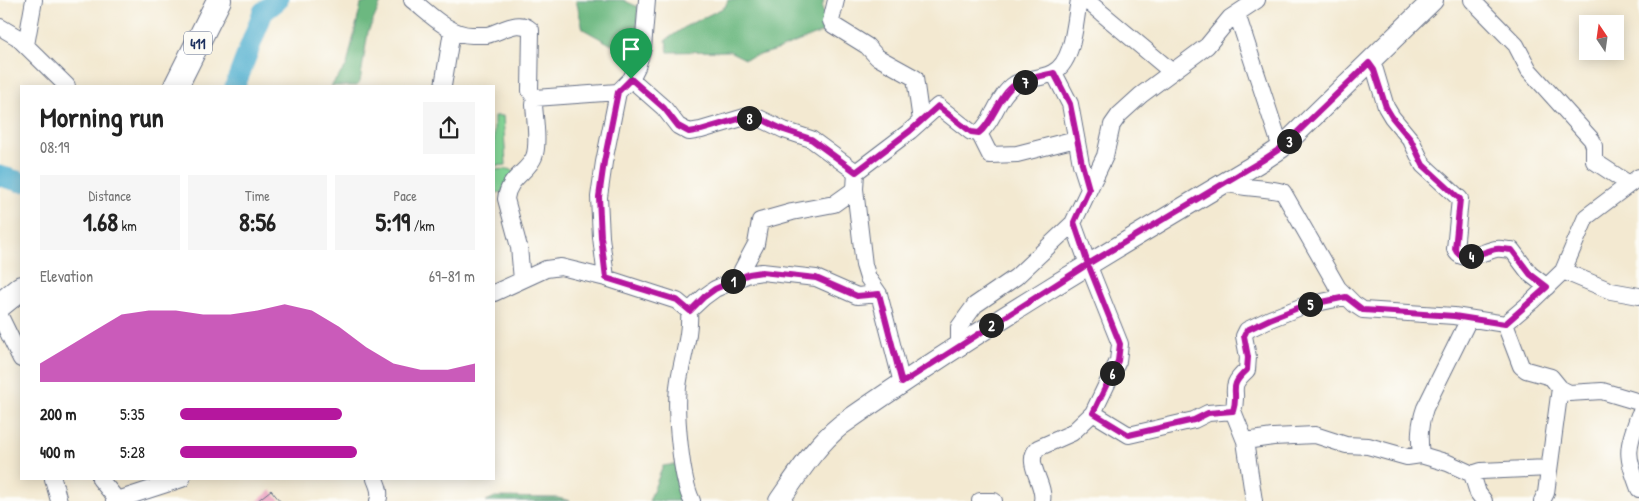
<!DOCTYPE html>
<meta charset="utf-8">
<style>
body{margin:0;font-family:"Patrick Hand",sans-serif;background:#f6f6f6;color:#222;height:100vh;display:flex;flex-direction:column;font-size:19px;white-space:nowrap}
*{box-sizing:border-box;margin:0}
p{font-size:16px;color:#767676}
.icon{flex:none;width:28px;height:28px;fill:none;stroke:currentColor;stroke-width:2;stroke-linecap:round;stroke-linejoin:round}
.map{position:relative;flex:1;overflow:hidden}
.drawer{position:absolute;left:20px;top:85px;width:475px;height:395px;display:flex;flex-direction:column;background:#fff;border-radius:0px;box-shadow:0 2px 12px #0003}
.drawer>*{flex:none}
.needle{width:32px;rotate:347deg}
.tools{position:absolute;left:1579px;top:15px;display:grid;gap:10px}
.tools a{display:grid;place-items:center;width:45px;height:45px;border-radius:0px;background:#fff;box-shadow:0 2px 12px #0003;font-size:25px}
.pin{position:absolute;display:grid;place-items:center;width:42px;height:42px;color:#fff;margin:-51px -21px;border-radius:50% 50% 50% 0;rotate:-45deg;box-shadow:0 0 5px #0007}
.pin .icon{rotate:45deg}
.km{position:absolute;width:25px;height:25px;margin:-12px;border-radius:50%;background:#222;color:#fff;font-size:14px;line-height:25px;text-align:center}
.round{display:grid;place-items:center;flex:none;width:52px;height:52px;border-radius:0px;background:#f6f6f6}
.headline{display:flex;align-items:center;justify-content:space-between;height:85px;padding:0 20px}
h1{font-size:28px;font-weight:800;line-height:38px}
.stats{display:grid;grid-template-columns:repeat(3,1fr);gap:8px;height:85px;padding:5px 20px}
.stats div{display:grid;align-content:center;border-radius:0px;background:#f6f6f6;text-align:center}
.stats b{font-size:25px;font-weight:800}
.stats small{font-size:14px;font-weight:400}
.stats p{font-size:14px}
.chart{height:140px;padding:10px 20px}
.chart p{display:flex;justify-content:space-between}
.chart svg{width:100%;height:90px;margin-top:5px;fill:#b5179e;opacity:.7}
ul{padding:0 20px;list-style:none;font-size:16px}
li{display:grid;grid-template-columns:80px 60px 1fr;align-items:center;height:38px}
li i{height:12px;border-radius:6px;background:#b5179e}
.map>svg:first-child{display:block}
</style>
<div class="map">
<svg width="1639" height="501" viewBox="0 0 1639 501">
<rect width="100%" height="100%" fill="#fdfcf7"/>
<filter id="ink" filterUnits="userSpaceOnUse"><feTurbulence type="fractalNoise" baseFrequency=".02" numOctaves="2"/><feDisplacementMap in="SourceGraphic" scale="10" xChannelSelector="R" yChannelSelector="G"/><feConvolveMatrix kernelMatrix="1 2 1 2 8 2 1 2 1" color-interpolation-filters="sRGB"/></filter>
<filter id="wash" filterUnits="userSpaceOnUse"><feTurbulence type="fractalNoise" baseFrequency=".0096" numOctaves="4" result="noise"/><feDisplacementMap in="SourceGraphic" scale="20" xChannelSelector="R" yChannelSelector="G"/><feGaussianBlur stdDeviation="1.12" result="paint"/><feColorMatrix in="noise" values="0 0 0 0 0 0 0 0 0 0 0 0 0 0 0 0 0 1.4 0 .05"/><feComposite in="paint" operator="in"/></filter>
<g filter="url(#wash)">
<rect width="100%" height="100%" fill="#f3e9d1"/>
<path fill="#85d798" stroke="#50837b" d="M494,116H503L506,165L494,166Z
M507,169L515,171L504,192L494,193V170Z"/>
<path fill="#6cb880" stroke="#44746f" d="M375,0H382L368,32L360,82L357,86H331L347,65L361,4Z
M576,0H623L638,7L636,50L610,44L583,29Z
M728,0H824L822,8L830,29L774,51L745,59L729,51L668,52L666,40L688,25L725,7Z
M676,464L683,501H649L663,466Z
M495,497L558,498L570,501H486Z"/>
<g fill="none" stroke-linecap="round" stroke-linejoin="round">
<path stroke="#50afcf" stroke-width="21" d="M235,86L263,12L278,0
M0,176L21,182"/>
</g>
<g id="blocks">
<path fill="#eca1c0" d="M271,490L280,501H257Z"/>
</g>
</g>
<g filter="url(#ink)">
<use href="#blocks" fill-opacity="0" stroke="#677086" stroke-width="1"/>
<g fill="none" stroke-linecap="round" stroke-linejoin="round">
<g stroke="#677086" stroke-width="18">
<path id="minor" d="M412,0C429,13 449,35 472,35C477,35 483,35 487,35C501,32 519,18 531,30L530,91L535,98L618,92
M836,0L831,21L833,25L867,46L877,57L915,78L921,121
M1086,0L1172,72
M1472,0L1516,45L1529,70L1592,140L1594,146V161L1629,184
M1237,14L1281,148
M0,27L17,37L67,86
M26,45L34,0
M1369,63L1375,70L1386,107L1392,117L1411,140L1423,165L1460,199L1455,249C1461,265 1484,251 1496,249C1501,248 1506,250 1512,250L1530,274L1547,287
M1054,73L1070,104L1081,164L1089,189
M631,79L664,108L678,126L689,132L701,130L745,117L759,118L784,130L811,139L856,172L910,131L938,106L971,132L979,133C994,121 998,95 1015,84C1026,78 1041,79 1052,73C1074,63 1075,21 1079,0
M443,86L452,31
M979,133L990,155L1017,154L1076,139
M856,172L855,189L864,265L868,278L879,294L902,383
M1225,183C1244,189 1263,187 1283,192L1338,288L1354,304L1363,310L1454,316L1505,324L1532,301L1563,271L1586,217L1639,177
M1563,271L1611,291L1639,296
M741,277L742,270L756,244L760,221L792,212L834,204L855,189
M606,278L601,237L599,197L604,162L618,92L631,79L637,67L643,48L647,0
M522,280L519,247L506,199C508,178 528,172 534,157C539,145 535,119 534,105L535,98
M494,293L546,269L561,267L606,278L677,301L689,311C691,336 681,361 678,387C675,412 681,479 692,501
M689,311L704,297L715,289L749,274L762,272L816,278L857,296L879,294
M0,316L21,359
M1505,324L1521,366L1526,370L1551,377L1560,388L1569,393L1602,391L1639,402
M959,345V327L975,305L1016,277L1073,223L1105,156L1112,125L1119,115L1141,95L1207,46L1230,18L1257,0
M1233,411C1240,389 1226,389 1247,370L1248,357L1244,336L1247,330L1270,319L1303,306L1345,297
M1093,413L1129,435L1194,420L1208,413L1233,411L1245,441L1273,437L1315,435L1346,445L1368,446L1407,457L1421,455L1448,463L1472,474L1478,493L1484,501
M1639,415C1626,452 1626,453 1639,489
M1245,441L1254,501
M1421,455C1419,438 1419,425 1425,408L1469,319
M1472,474L1481,471L1549,468
M53,479L59,501
M100,479L118,501
M375,479C378,486 381,493 378,501
M114,501L182,479
M980,501H994
M1042,501C1046,484 1023,462 1038,448L1072,433L1093,413L1118,361L1120,344L1088,264L1073,223
M1542,501L1546,493L1560,388"/>
</g>
<g stroke="#677086" stroke-width="22">
<path id="major" d="M779,501C798,474 815,446 841,425C977,330 1120,245 1263,160L1281,148L1433,0"/>
</g>
<g stroke="#677086" stroke-width="26">
<path id="highway" d="M176,86L219,0
M0,305L21,288"/>
</g>
<use href="#minor" stroke="#fff" stroke-width="16"/>
<use href="#major" stroke="#fff" stroke-width="20"/>
<use href="#highway" stroke="#fff" stroke-width="24"/>
</g>
</g>
<g fill="none" stroke-linecap="round" stroke-linejoin="round" filter="url(#ink)">
<g stroke="#fff" stroke-width="10">
<path id="route" d="M631,79L618,92L604,162L599,197L601,237L606,278L677,300L690,311L704,297L715,289L749,274L762,272L816,278L857,296L879,294L902,383L1088,264L1263,160L1281,148L1369,63L1374,70L1386,107L1392,117L1411,140L1423,165L1460,199L1455,249C1461,265 1484,251 1496,249C1501,248 1506,250 1512,250L1530,274L1547,287L1505,324L1454,316L1363,310L1346,297L1303,306L1270,319L1247,330L1244,336L1248,357L1247,370C1226,389 1240,389 1233,411L1208,413L1194,420L1129,435L1093,413L1118,361L1120,344L1088,264L1074,222L1089,189L1082,164L1070,104L1054,73C1042,76 1026,78 1016,84C999,94 994,121 979,133L971,132L938,106L910,131L856,172L811,139L784,130L759,118L745,117L701,130L689,132L678,126L664,108L631,79"/>
</g>
<use href="#route" stroke="#b5179e" stroke-width="6"/>
</g>
<g text-anchor="middle" dominant-baseline="central" stroke-width="4.5" stroke-linejoin="round" paint-order="stroke">
<rect fill="#fdfcf7" stroke="#5f6c8c" stroke-width="1" x="184" y="31.5" width="28" height="23" rx="4"/>
<g font-size="14" font-weight="bold" fill="#1b2f5e">
<text x="198" y="43">411</text>
</g>
</g>
</svg>
<div class="tools">
<a><svg class="needle" viewBox="-14 -14 28 28"><path d="M0-13l5 13h-10z" fill="#e53935"/><path d="M0 13l5-13h-10z" fill="#767676"/></svg></a>
</div>
<div class="pin" style="left:631px;top:79px;background:#1e9e55"><svg class="icon" aria-label="arrive" viewBox="0 0 24 24"><path d="M6 21V4h12l-3 4 3 4H6"/></svg></div>
<b class="km" style="left:733px;top:281px">1</b>
<b class="km" style="left:991px;top:325px">2</b>
<b class="km" style="left:1289px;top:141px">3</b>
<b class="km" style="left:1471px;top:256px">4</b>
<b class="km" style="left:1310px;top:304px">5</b>
<b class="km" style="left:1112px;top:373px">6</b>
<b class="km" style="left:1025px;top:82px">7</b>
<b class="km" style="left:749px;top:118px">8</b>
<section class="drawer">
<div class="headline"><div><h1>Morning run</h1><p>08:19</p></div><a class="round"><svg class="icon" aria-label="share" viewBox="0 0 24 24"><path d="M12 15V3M7 8l5-5 5 5M5 13v7h14v-7"/></svg></a></div>
<div class="stats">
<div><p>Distance</p><b>1.68<small> km</small></b></div>
<div><p>Time</p><b>8:56</b></div>
<div><p>Pace</p><b>5:19<small> /km</small></b></div>
</div>
<div class="chart"><p><span>Elevation</span>69–81 m</p>
<svg viewBox="0 0 160 44" preserveAspectRatio="none"><path d="M0 44V35L10 27L20 19L30 11L40 9L50 9L60 11L70 11L80 9L90 6L100 9L110 17L120 27L130 35L140 38L150 38L160 35V44z"/></svg>
</div>
<ul>
<li><b>200 m</b>5:35<i style="width:55%"></i></li>
<li><b>400 m</b>5:28<i style="width:60%"></i></li>
</ul>
</section>
</div>
